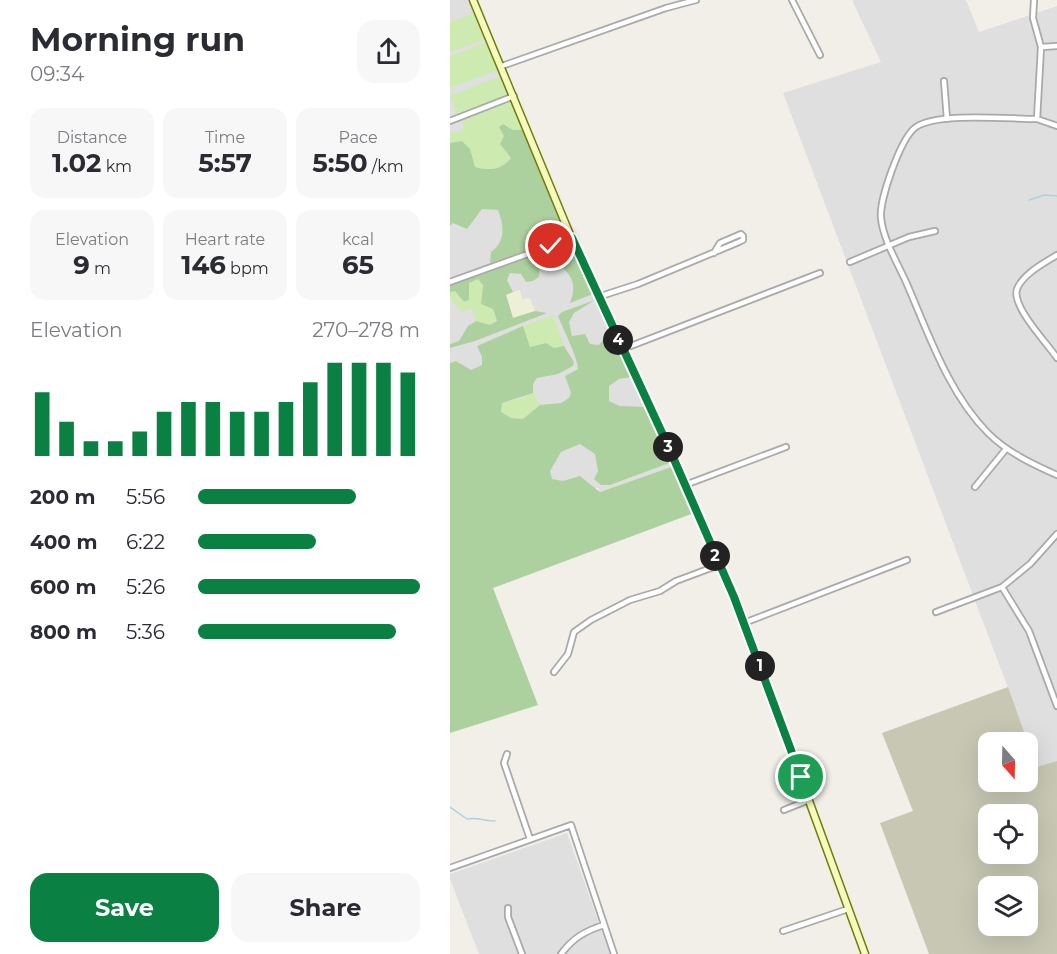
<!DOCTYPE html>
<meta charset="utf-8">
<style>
body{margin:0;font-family:Montserrat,sans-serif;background:#f7f7f7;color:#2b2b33;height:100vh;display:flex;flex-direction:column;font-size:22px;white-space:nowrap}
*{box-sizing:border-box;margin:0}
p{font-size:20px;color:#7c7c81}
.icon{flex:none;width:33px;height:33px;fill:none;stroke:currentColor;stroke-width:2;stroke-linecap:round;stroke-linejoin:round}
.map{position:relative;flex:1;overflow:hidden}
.side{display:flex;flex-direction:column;background:#fff;width:450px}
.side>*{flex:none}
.needle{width:39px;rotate:160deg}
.controls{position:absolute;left:528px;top:732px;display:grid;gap:12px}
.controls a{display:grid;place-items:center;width:60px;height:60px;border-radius:12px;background:#fff;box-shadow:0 6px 24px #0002;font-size:30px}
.pin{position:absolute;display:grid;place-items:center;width:51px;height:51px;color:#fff;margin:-26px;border:3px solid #fff;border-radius:50%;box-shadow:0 2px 6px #0007}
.km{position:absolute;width:30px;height:30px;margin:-15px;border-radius:50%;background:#222;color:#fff;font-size:16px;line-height:30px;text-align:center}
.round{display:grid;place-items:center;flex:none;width:63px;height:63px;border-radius:18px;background:#f7f7f7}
.overview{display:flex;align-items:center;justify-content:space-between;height:102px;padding:0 30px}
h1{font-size:33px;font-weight:700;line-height:45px}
.figures{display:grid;grid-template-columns:repeat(3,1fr);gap:9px;height:102px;padding:6px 30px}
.figures div{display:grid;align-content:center;border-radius:15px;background:#f7f7f7;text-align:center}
.figures b{font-size:26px;font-weight:700}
.figures small{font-size:16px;font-weight:400}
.figures p{font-size:16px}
.chart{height:168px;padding:12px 30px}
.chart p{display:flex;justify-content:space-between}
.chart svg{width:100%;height:108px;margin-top:6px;stroke:#0b8043;stroke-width:6}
.primary-button{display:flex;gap:12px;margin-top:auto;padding:12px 30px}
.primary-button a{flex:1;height:69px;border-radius:18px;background:#0b8043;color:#fff;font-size:24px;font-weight:700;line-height:69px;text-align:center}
.primary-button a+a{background:#f7f7f7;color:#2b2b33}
ul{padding:0 30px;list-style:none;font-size:20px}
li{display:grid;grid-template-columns:96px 72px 1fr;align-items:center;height:45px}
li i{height:15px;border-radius:8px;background:#0b8043}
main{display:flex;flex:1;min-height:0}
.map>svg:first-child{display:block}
</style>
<main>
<section class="side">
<div class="overview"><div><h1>Morning run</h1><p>09:34</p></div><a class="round"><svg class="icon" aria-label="share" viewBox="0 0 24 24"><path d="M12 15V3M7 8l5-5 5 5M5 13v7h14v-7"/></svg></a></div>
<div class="figures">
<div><p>Distance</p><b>1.02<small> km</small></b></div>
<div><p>Time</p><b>5:57</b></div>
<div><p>Pace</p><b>5:50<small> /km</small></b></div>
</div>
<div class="figures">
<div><p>Elevation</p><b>9<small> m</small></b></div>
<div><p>Heart rate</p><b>146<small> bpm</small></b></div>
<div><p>kcal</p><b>65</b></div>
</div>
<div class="chart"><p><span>Elevation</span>270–278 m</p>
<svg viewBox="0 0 160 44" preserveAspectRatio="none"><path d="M5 44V18M15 44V30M25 44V38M35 44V38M45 44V34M55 44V26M65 44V22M75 44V22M85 44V26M95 44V26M105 44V22M115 44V14M125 44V6M135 44V6M145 44V6M155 44V10"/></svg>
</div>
<ul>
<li><b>200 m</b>5:56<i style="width:71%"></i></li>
<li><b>400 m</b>6:22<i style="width:53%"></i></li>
<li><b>600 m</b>5:26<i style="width:100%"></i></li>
<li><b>800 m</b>5:36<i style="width:89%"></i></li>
</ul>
<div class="primary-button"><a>Save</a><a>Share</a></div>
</section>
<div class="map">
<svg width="607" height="954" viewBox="0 0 607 954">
<rect width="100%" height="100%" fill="#f2efe9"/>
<path fill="#e0dfdf" d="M0,0H19L122,248L224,466L150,492L148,488L0,495Z
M402,0H516L529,32L607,6V761L588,767L333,93L431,62Z
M117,833L160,954H29L0,879V874Z"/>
<path fill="#c7c7b4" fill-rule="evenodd" d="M558,687L587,767L607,761V954H479L430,823L463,811L432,733ZM538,742H578V782H538ZM538,814H578V854H538ZM538,886H578V926H538Z"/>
<path fill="#eef0d5" d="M70,290L72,299L80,298L85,311L63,318L56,294Z"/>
<path fill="#cdebb0" d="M25,13L36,39L0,52V22Z
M37,42L49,70L0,88V56Z
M52,76L60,96L7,116L0,95Z
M62,100L74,130H63L53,124L54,136L50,144L61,158C51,170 39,171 25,167L20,149L12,141L0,143V133L11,131L14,126L12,121Z
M28,279L33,284L47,321L40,325L26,321L22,309L12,312L0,299V292L4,291L14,302L19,283Z
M103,315L114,346L104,348L96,343L80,347L73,326Z
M83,393L90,405L73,419L61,418L51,412L52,403L72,398Z"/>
<path fill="#add19e" d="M53,124L63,130H74L117,237L40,263L41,252C56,241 54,226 48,210L32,209L17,229L3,223L0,226V143L12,141L20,149L25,167C39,171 51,170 61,158L50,144L54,136L49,127Z
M122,248L143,294L120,303C126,285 124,279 111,266L113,254Z
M87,253L90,260L89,277L83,281L76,282L71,274L60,273L57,280L63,292L56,295L63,318L85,311L97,313L25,341L0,348V344L9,341L18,326L26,321L40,325L47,321L43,309L31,304L33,285L28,279L19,283V300L14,302L5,291L0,292V284Z
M145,300L124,313L119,322L122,336L135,334L140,344L149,345L160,331L182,377L169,379L159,386V401L170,406L196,407L222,462L160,485H151L144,479L148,471L145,454L130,444L111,452L100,471L102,479L113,481L130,476L150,492L224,466L244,513L43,588L88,705L0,733V363L6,361L21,370L32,365V357L27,346L73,326L80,347L96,343L104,348L114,346L124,362L123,366L108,374L87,378L83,384V393L52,403L51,412L61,418L73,419L90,405L111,403L119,398L121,393L115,376L128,369C128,358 113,329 108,316L112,312Z"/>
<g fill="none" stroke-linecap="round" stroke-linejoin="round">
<path stroke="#aad3df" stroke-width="1.5" d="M579,200L594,195L607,196
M0,807L17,819C27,817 35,821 45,821"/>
<g stroke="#a9a9a9" stroke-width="8">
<path id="street" d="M342,0L370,55
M584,0L583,18L591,47L587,119L607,126
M591,47L607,46
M52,66L216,8L246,0
M494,81L497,119
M587,119C558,119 488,112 466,127C451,137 429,200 431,218C433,239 447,262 456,282C478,332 498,393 538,433C557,452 582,464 607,475
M0,121L64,96
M607,255C594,263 573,274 567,289C561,306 597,343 607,358
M400,262L459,237L485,231
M0,282L122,238
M148,297L188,284L289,242L293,240V236L291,234L270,243L264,253
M173,349L370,273
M235,485L336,447
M525,487L556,449
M552,587L579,631L607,706
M486,612L552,587L580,564L607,534
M294,623L457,560
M104,672L118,654L124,632L141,620L180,600L210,591L226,581L269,565
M57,754L54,763L80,839
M334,810L359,800
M0,868L121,825L164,954
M58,908V917L72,954
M333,931L398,909
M111,954C123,938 135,931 154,925"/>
</g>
<g stroke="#707d05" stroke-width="9">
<path id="secondary" d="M23,0L128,254L219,449L294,623L415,954"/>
</g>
<use href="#street" stroke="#fff" stroke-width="4.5"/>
<use href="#secondary" stroke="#f7fabf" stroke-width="6"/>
</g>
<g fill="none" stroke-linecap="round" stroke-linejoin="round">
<g stroke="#fff" stroke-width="12">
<path id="route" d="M101,246L122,238L219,448L284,597L351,777"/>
</g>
<use href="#route" stroke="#0b8043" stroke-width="8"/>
</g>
</svg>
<div class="controls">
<a><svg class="needle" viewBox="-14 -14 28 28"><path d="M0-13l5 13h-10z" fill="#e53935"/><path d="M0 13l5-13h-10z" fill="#7c7c81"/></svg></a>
<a><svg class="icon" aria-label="locate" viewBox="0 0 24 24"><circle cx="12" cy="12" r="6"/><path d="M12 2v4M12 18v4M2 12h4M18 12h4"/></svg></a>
<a><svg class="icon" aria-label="layers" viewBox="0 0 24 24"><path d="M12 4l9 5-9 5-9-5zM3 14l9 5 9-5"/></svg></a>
</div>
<div class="pin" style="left:351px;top:777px;background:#1e9e55"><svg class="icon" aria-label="arrive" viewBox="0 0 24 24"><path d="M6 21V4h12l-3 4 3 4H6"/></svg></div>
<div class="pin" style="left:101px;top:246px;background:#d93025"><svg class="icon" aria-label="check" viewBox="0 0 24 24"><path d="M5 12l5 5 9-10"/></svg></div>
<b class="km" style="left:310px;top:666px">1</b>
<b class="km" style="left:265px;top:556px">2</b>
<b class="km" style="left:218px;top:447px">3</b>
<b class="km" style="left:168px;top:340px">4</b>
</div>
</main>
